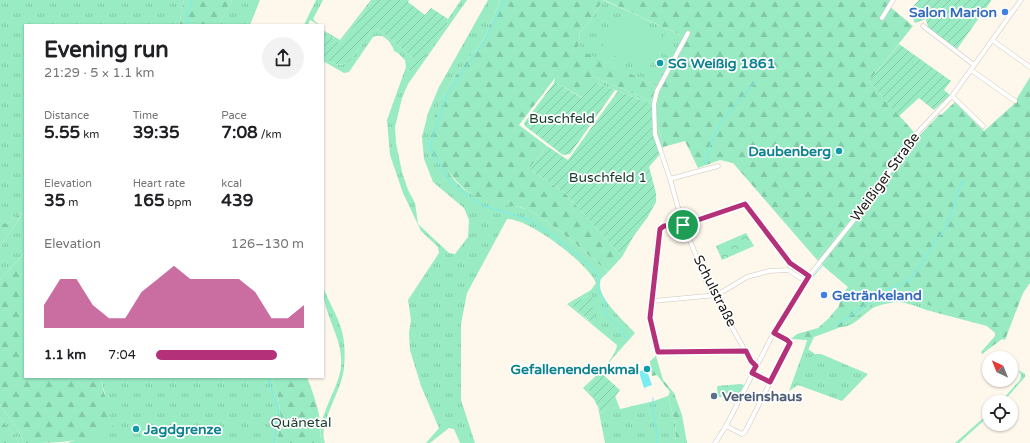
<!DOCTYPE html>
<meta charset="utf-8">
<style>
body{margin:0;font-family:"Varela Round",sans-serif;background:#f2f2f2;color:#202124;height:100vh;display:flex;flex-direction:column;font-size:15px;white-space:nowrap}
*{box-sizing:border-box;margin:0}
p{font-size:13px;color:#757577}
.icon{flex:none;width:22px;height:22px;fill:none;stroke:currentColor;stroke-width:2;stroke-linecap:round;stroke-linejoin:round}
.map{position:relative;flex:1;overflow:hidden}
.side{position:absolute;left:24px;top:24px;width:300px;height:354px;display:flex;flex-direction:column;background:#fff;border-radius:0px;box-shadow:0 1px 3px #0004}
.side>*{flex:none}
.needle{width:26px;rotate:317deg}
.tools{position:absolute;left:982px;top:351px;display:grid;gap:8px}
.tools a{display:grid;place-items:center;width:36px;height:36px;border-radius:50%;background:#fff;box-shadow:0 1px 3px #0004;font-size:20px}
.pin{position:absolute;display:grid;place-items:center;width:34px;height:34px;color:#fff;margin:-17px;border:2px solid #fff;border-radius:50%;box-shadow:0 1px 4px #0007}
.round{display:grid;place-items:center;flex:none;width:42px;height:42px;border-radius:21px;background:#f2f2f2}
.headline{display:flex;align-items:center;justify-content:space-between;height:68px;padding:0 20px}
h1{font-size:22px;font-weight:700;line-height:30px}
.stats{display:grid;grid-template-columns:repeat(3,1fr);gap:6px;height:68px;padding:4px 20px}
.stats div{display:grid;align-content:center}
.stats b{font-size:17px;font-weight:700}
.stats small{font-size:11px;font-weight:400}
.stats p{font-size:11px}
.chart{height:112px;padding:8px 20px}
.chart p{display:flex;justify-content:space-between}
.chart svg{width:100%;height:72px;margin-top:4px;fill:#b4317a;opacity:.7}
ul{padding:0 20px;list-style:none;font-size:13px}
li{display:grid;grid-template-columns:64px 48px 1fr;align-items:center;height:30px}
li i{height:10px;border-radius:5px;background:#b4317a}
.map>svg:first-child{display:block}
</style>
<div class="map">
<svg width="1030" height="443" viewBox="0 0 1030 443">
<defs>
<pattern id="grass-tufts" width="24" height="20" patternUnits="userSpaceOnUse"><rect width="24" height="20" fill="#98ebc3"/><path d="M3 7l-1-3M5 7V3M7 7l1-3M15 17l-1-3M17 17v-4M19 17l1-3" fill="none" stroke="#82c9a7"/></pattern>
<pattern id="forest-firs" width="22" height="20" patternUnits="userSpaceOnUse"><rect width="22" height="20" fill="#98ebc3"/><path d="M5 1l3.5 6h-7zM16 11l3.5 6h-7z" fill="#82c9a7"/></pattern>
<pattern id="park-crowns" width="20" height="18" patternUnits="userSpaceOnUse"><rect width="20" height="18" fill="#98ebc3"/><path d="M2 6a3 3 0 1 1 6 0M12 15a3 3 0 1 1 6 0" fill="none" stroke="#82c9a7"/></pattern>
<pattern id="garden-furrows" width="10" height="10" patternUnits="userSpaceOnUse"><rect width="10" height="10" fill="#98ebc3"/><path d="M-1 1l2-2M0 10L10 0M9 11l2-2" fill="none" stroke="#82c9a7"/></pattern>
</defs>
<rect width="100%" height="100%" fill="#fef7eb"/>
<path fill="url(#grass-tufts)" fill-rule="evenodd" d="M0,0H184L179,25H25V252L0,280V247L23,213L19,214L7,224H0Z
M232,0H260L250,25H219Z
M316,0H323L313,19L319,25L310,20L308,25H304Z
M371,0H373L340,44L323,30L340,40Z
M461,0H467L408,84L402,98L395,127L396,143L402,172L408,190L415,203L418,224L449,253L455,254L468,237L469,220L464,208L433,182L424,159L422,137L428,113L439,87L488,0H500L486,34L479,46L461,68L443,94L433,156C437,160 444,163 447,167C449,169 450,173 451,175C457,186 471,195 482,199C498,206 516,203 532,212C559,228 584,251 608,272C606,274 603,277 601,279C593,295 625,322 635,333L587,387L594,399L583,388C593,379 616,358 617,345L567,304L591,290L596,283C588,263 528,218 507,219L467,293L461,324V400L475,443H460L454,429L449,428L430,443H426L439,428L421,386L410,350L409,333L411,320L408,300L439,253L438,247L421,231L403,193L390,155L387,120L406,67L405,60L398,53L394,51C392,42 383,32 373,37L349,72L344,73L323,61V58C332,63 339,68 349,62L371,32L378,29L413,58V71L447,24L448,19ZM592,294L591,323L570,304Z
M603,0L687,38L662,90L659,129L663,147L660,154L652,131V104L597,83L583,98L557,83H554L555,78L592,76L651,101L656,86L578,50L580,32L594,15Z
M912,130L918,137L910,150L902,157L862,214L830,253L829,259L822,265L818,261L819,256L855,215L912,135Z
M323,287C329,303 340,319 343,336C345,346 345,357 344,367C343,390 317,424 325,443H322C314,420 338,392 341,367C344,338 323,316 323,287Z
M891,293L934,307L930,311C919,308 902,299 890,303C884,304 875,306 870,310C862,316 851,328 841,327L876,301Z
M805,347L815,354H821L868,374L842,401L798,385L789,391Z
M1018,370L1025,374V377L1003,402H1000L1020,380L1021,375Z
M100,377H272C280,400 284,420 276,443H67L77,439L105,394Z
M741,384L744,385L736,401H723V397H718L717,386Z
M615,396L620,409L654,401L668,396L675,423L676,443H605L598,407L602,414Z
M0,405L20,433L23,443H19L0,417Z
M989,413V416L959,443H955Z"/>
<path fill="url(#forest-firs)" d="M184,0H232L219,25H179Z
M500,0H603L594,15L580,32L578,49L656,86L651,101L592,76L580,93L555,78L519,125L547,146L529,169L565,193L622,257L608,272C584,251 559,228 532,212C521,206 511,206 499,204C477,201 457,187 447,167L444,169L433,156L429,155V132L443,94L461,68L479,46L486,34Z
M604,0H890L888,5L913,26L869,81L912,130V135L855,215L819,256L818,261L733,163L720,160L698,168L685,141L663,147C660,133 656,118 657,104C659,87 679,55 687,38Z
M1030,77V283L1023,293L1005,340L1002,339L982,354L981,352L995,336V333L987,326L930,311L934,307L891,293L876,301L841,327L814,337L808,350L805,347L807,340L791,339L797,334L818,328L829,318L839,306L841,296L848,287L822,265L829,259L830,253L862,214L902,157L907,150H910L918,137L940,114L941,115L955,102L984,131L1013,105Z
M23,213L0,247V224H7L19,214Z
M25,252V377H100L113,427C87,443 53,443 23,443L20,433L0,405V280Z
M656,356L663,380L674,393L682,415L687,443H676L675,423L668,396L670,392L657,375L652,376L650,361Z
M272,377H307C312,391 318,405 320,421C321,429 319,435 322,443H276C284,420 280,400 272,377Z
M0,417L19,443H0Z"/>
<path fill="url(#park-crowns)" d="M746,233L754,246L722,260L716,246Z"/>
<path fill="url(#garden-furrows)" d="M373,0H409L408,2L425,15L431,8L448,19L447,24L413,72L406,67L413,58L378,29L371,32L349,62C339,68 332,63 323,58V30L340,44Z
M919,0H991V1L957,49L929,31L926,19L915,23L909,11Z
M899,44L951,81L944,90L950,95L934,110L919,98L899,116L869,81Z
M554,83H557L582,98L592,84L597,83L615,90L570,154L563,155L525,126L524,123Z
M618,91L652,104V131L660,154L649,167L656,193V202L647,218L633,237L622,257L565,193L529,169L547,146L568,160Z
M592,294L594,325L570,304Z
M600,372L620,390L602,414L587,387Z"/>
<path fill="#98ebc3" d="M616,17L662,38L649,68L653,71L652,72L595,47L596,45L602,47Z
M666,31L677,36L668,56L657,51Z"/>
<path fill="#7aedf3" d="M646,368L652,385L644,388L639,372Z"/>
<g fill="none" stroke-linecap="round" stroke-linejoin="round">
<path stroke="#7aedf3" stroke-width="1" d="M505,0L485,40L448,93L432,139L431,149L451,183L472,199L481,205L527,219L547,231L593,268L599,278V292L604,299L606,315L621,328L624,336L629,338
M189,25L187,17L192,0
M705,164L709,148L720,123L757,80
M810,280L822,266
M837,325L885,291L911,280L917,269L924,261L935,241L943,233L954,205L962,181
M268,377L278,411L274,443
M653,398C651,414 658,427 657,443"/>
<g stroke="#cec7bb" stroke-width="5">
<path id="minor" d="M882,18L893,0
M923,26L974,65
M688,33L657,91L654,104L655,134L670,179L683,225L691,243L707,283L751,361L756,365
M992,40L1030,67
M971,70L1015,101
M952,96L983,126
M670,179L718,166
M788,270L805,281
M653,301L717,295L747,277L769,271L788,270
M746,351L658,352L650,317L657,241L661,227L683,225L745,205L790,263L809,276
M752,373L770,382
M726,426L742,434L745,432L790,343L787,339L774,333
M715,443L726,426L771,338L805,281L861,211L918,132L952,96L1021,0"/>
</g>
<use href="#minor" stroke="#fff" stroke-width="4"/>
</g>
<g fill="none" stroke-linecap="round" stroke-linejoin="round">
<g stroke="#fff" stroke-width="8">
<path id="route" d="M745,204L790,263L809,276L774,333L787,340L790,343L770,382L752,373L756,366L751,361L746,351L658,352L650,318L660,229L664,226L683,225Z"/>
</g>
<use href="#route" stroke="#b4317a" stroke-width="5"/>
</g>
<g fill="#3f7fe0" stroke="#fff" stroke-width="1.5">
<circle cx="1005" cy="12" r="4"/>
<circle cx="824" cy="295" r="4"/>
</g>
<g fill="#0f9aa8" stroke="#fff" stroke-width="1.5">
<circle cx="660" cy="63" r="4"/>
<circle cx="839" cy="151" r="4"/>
<circle cx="647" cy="369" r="4"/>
<circle cx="136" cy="429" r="4"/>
</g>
<circle fill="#5c6f8a" stroke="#fff" stroke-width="1.5" cx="714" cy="396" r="4"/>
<g text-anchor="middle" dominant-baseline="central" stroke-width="3.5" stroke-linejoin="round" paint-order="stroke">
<g font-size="14" font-weight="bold" fill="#366cbe" stroke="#fff" text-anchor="end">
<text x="997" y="12">Salon Marion</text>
<text x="832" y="295" text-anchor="start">Getränkeland</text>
</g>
<g font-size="14" font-weight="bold" fill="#0d838f" stroke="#fff" text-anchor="start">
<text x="668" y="63">SG Weißig 1861</text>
<text x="831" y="151" text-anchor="end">Daubenberg</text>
<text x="639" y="369" text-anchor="end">Gefallenendenkmal</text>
<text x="144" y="429">Jagdgrenze</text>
</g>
<g font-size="14" fill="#183f2e" stroke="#fff">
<text x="562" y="118">Buschfeld</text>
<text x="608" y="177">Buschfeld 1</text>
<text x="301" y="422">Quänetal</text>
</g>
<g font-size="14" fill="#1c1915" stroke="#fff">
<text transform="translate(885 177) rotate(-54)">Weißiger Straße</text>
<text transform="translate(715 291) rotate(63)">Schulstraße</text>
</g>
<g font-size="14" font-weight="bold" fill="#4e5e75" stroke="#fff" text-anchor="start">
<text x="722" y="396">Vereinshaus</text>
</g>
</g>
</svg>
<div class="tools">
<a><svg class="needle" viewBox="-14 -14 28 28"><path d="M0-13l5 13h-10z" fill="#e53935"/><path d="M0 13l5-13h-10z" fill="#757577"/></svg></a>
<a><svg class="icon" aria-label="locate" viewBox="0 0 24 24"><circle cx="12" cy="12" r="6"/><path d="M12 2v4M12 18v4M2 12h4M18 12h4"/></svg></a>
</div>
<div class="pin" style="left:683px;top:225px;background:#1e9e55"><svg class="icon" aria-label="arrive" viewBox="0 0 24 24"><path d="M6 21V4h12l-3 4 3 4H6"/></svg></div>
<section class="side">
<div class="headline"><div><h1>Evening run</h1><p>21:29 · 5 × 1.1 km</p></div><a class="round"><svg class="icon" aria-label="share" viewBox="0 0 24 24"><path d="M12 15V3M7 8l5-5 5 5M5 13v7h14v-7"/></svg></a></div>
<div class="stats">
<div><p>Distance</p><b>5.55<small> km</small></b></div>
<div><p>Time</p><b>39:35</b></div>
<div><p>Pace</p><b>7:08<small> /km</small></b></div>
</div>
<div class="stats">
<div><p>Elevation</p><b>35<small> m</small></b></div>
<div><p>Heart rate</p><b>165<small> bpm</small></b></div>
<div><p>kcal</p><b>439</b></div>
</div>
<div class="chart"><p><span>Elevation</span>126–130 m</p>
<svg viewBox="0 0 160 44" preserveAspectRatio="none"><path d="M0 44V30L10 14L20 14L30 30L40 38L50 38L60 22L70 14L80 6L90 14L100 14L110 14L120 14L130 22L140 38L150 38L160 30V44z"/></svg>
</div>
<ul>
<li><b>1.1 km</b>7:04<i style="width:82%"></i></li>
</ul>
</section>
</div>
